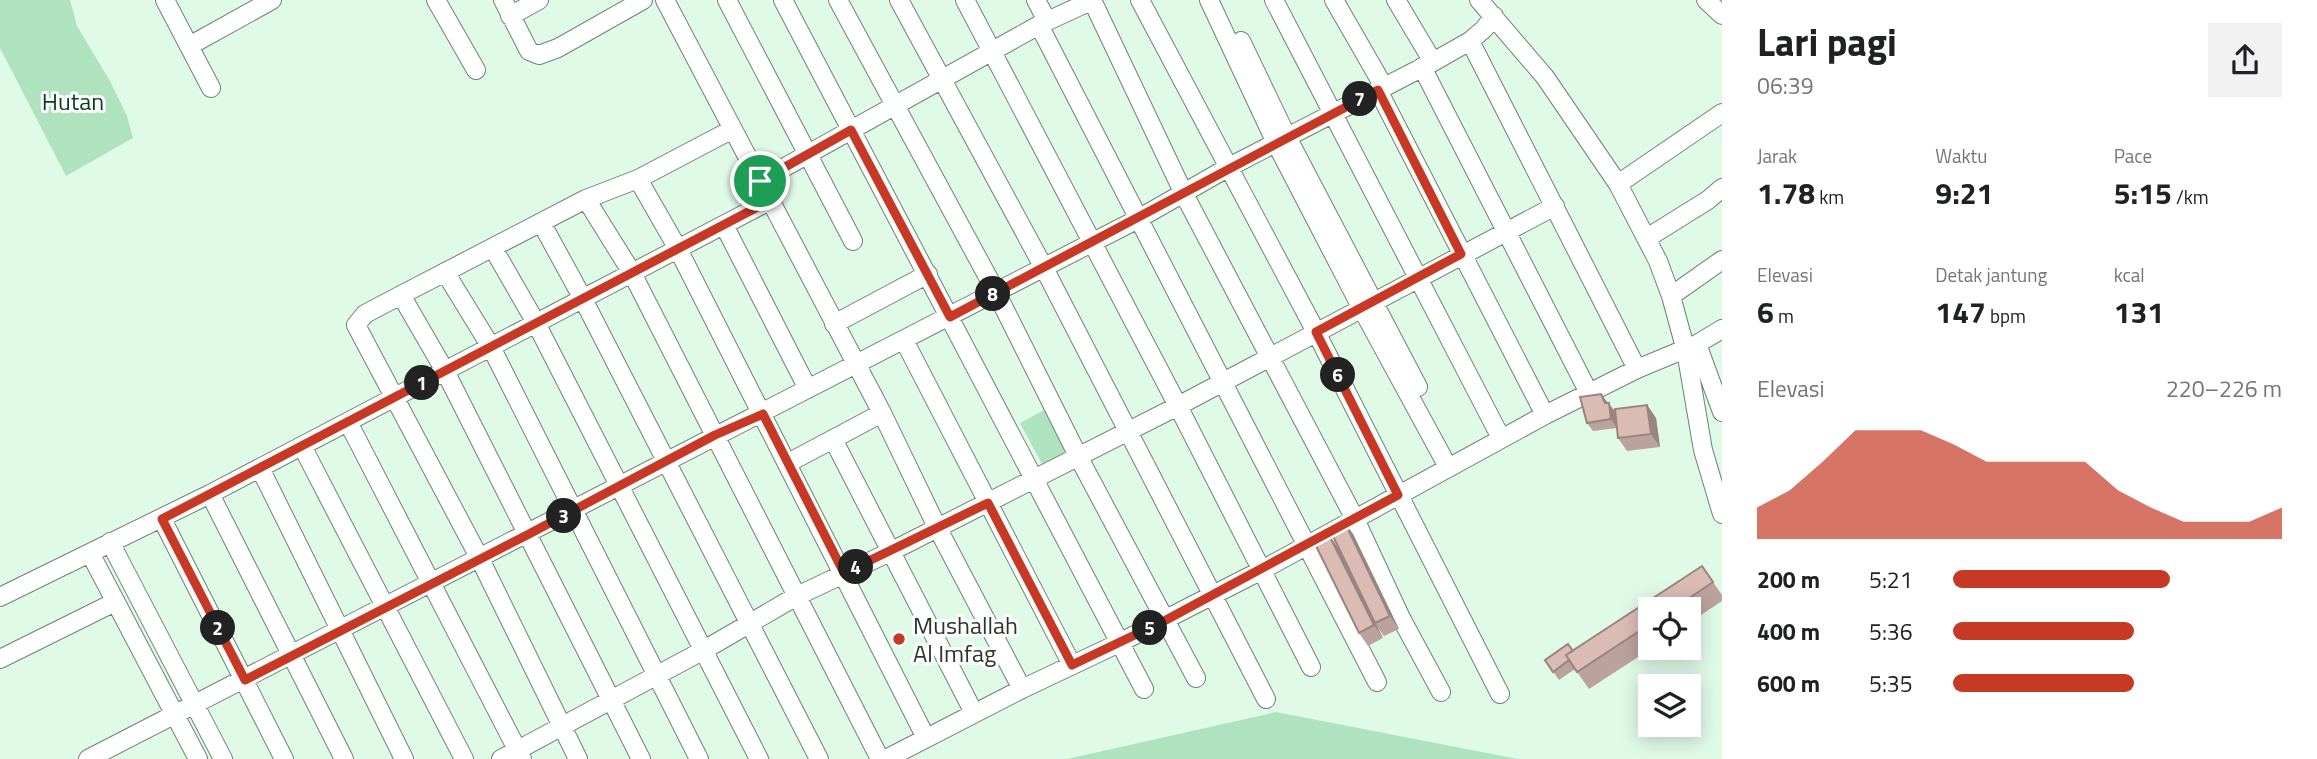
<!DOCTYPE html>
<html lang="id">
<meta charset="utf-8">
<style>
body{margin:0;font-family:"Titillium Web",sans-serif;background:#f2f2f2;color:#202124;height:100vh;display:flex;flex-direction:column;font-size:26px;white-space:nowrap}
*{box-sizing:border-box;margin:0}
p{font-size:23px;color:#757577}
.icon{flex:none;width:38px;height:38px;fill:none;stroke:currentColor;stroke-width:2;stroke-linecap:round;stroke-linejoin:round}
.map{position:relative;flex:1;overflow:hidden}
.details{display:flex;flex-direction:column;background:#fff;width:595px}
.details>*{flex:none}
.fabs{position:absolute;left:1638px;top:597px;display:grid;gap:14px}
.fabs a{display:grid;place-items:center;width:63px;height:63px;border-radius:0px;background:#fff;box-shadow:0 4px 18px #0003;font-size:35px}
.pin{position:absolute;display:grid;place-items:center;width:60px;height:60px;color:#fff;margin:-30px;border:4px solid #fff;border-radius:50%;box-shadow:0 2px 7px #0007}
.km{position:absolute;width:35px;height:35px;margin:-18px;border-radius:50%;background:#222;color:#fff;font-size:19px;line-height:35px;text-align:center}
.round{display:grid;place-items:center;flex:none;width:74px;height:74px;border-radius:0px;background:#f2f2f2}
.overview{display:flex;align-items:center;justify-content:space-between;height:119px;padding:0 35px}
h1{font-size:38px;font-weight:700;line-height:52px}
.figures{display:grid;grid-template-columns:repeat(3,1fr);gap:10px;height:119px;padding:7px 35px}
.figures div{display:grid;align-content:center}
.figures b{font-size:30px;font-weight:700}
.figures small{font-size:19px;font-weight:400}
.figures p{font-size:19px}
.chart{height:196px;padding:14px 35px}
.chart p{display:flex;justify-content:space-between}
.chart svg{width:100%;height:126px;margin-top:7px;fill:#c63a25;opacity:.7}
ul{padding:0 35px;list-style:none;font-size:23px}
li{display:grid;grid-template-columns:112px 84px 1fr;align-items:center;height:52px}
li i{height:18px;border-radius:9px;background:#c63a25}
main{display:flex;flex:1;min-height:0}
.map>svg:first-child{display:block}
</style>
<main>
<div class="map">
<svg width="1722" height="759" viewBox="0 0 1722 759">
<rect width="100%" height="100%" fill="#e0fae8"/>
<path fill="#afe3bf" d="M0,0H70L77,26L110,81L127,116L133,138L66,176L0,48Z
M1044,410L1066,452L1042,464L1020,423Z
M1276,712L1518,759H1067Z"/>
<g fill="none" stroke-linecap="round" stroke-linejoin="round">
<g stroke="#6c8473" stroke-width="20">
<path id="minor" d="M165,0L189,46L272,0
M436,0L476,70
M503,0L529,51L539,55L558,48L643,0
M665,0L882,413L937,527L1022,689
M727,0L853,241
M783,0L1144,689
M838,0L996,292L1078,456L1196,678
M899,0L1044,268L1266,699
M965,0L1178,406L1311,667
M1036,0L1047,21
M1092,0L1184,194L1355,519L1401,618L1441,692
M1140,0L1316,332L1500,694
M1209,0L1276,143L1361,307L1448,467
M1274,0L1501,438
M1334,0L1384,87
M1396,0L1433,62
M1479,0L1545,77L1618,184L1658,261L1671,296L1686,351L1703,450L1722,514
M1706,0L1722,15
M510,16L539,0
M1039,25L1377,682
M1241,41L1287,137L1418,387
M1470,41L1637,369
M189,46L211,88
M1422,67L1589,393
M1378,90L1545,415
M733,129L638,179L678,249L926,738
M760,181L1039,25L1093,0
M1618,184L1722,113
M586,199L632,273L880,759
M542,224L583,299L819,759
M724,225L808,389
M1647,238L1708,200L1722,188
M493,248L536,323L759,759
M445,272L491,347L699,759
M401,295L445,371L641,759
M1671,296L1722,260
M834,324L928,274
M1722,329L1697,344L1722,412
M904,340L1072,665
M348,422L522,759
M833,439L974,713
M302,446L464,759
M788,463L882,413
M260,468L404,759
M210,494L344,759
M162,519L284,759
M110,542L223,759
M90,553L198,759
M0,597L210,494L771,200
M0,659L115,602
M88,759L1138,219L1229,167L1433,62L1470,41L1484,29L1494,16
M501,759L704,650L795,597L890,552L1178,406L1555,206
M578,759L480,559L356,325L365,314L401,295L586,199L638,179
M886,759L1022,689L1119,643L1262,570L1545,415L1637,369L1697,344"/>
</g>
<use href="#minor" stroke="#fff" stroke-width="18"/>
</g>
<path fill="#bca29c" d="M1608,403L1615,411L1647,405L1656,418L1660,447L1627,451L1618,438L1617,428L1593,431L1587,423Z
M1339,529L1353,534L1399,629L1384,636L1376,625L1383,638L1368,646L1359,633L1329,535L1338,548L1366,604Z
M1702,566L1722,595V601L1689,623V609H1650V648H1652L1589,689L1575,669L1559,680L1545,660L1573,651Z"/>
<path fill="#99847f" d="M1601,394L1615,412L1617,428L1611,419Z
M1647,405L1656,418L1660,447L1651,434Z
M1344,521L1353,534L1399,629L1390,616Z
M1329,535L1338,548L1383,638L1374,625Z"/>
<path fill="#dbbcb5" stroke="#99847f" stroke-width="2" d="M1601,394L1605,403H1609L1611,419L1587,423L1580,397Z
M1647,405L1651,434L1618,438L1615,409Z
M1344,521L1390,616L1375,623L1331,532L1339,529L1336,524Z
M1329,535L1374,625L1359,633L1314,542Z
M1702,566L1713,582L1673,609H1650V624L1577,672L1566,655Z
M1568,644L1573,651L1566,655L1569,660L1553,672L1545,660Z"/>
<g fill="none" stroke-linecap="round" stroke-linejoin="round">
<g stroke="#fff" stroke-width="14">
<path id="route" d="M1378,90L1461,254L1316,332L1398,495L1166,620L1072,665L988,503L844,573L763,414L715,435L529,534L245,680L162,519L771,200L760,181L851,130L950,317Z"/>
</g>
<use href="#route" stroke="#c63a25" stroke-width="9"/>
</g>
<circle fill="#c63a25" stroke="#fff" stroke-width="2.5" cx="899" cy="639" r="7"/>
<g text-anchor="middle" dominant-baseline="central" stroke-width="6" stroke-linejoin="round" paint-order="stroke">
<g font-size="24" fill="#043f21" stroke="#fff">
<text x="73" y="101">Hutan</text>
</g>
<g font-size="24" fill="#2c362f" stroke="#fff" text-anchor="start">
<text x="913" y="625">Mushallah<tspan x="913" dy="28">Al Imfag</tspan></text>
</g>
</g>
</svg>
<div class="fabs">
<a><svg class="icon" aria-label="locate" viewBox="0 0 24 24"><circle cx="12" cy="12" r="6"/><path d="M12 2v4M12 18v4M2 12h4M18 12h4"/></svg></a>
<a><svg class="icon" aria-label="layers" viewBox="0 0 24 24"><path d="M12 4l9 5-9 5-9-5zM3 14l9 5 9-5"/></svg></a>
</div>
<div class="pin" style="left:760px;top:181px;background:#1e9e55"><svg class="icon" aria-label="arrive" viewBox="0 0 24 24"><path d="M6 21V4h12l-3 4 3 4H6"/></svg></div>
<b class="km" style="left:422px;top:383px">1</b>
<b class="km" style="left:218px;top:628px">2</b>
<b class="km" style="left:564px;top:516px">3</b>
<b class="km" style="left:856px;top:567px">4</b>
<b class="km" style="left:1150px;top:628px">5</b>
<b class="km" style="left:1338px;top:375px">6</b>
<b class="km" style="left:1360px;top:99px">7</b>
<b class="km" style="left:993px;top:294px">8</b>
</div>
<section class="details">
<div class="overview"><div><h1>Lari pagi</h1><p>06:39</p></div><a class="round"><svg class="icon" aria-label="share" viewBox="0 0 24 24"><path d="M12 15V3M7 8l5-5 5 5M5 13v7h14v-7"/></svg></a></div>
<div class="figures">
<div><p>Jarak</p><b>1.78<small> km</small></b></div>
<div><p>Waktu</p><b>9:21</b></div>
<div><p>Pace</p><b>5:15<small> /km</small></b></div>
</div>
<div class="figures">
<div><p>Elevasi</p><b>6<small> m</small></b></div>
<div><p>Detak jantung</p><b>147<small> bpm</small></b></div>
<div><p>kcal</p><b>131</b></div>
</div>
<div class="chart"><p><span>Elevasi</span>220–226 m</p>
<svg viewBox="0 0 160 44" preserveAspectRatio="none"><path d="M0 44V33L10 27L20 17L30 6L40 6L50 6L60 11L70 17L80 17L90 17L100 17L110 27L120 33L130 38L140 38L150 38L160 33V44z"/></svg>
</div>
<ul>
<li><b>200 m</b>5:21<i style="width:66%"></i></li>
<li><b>400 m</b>5:36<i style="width:55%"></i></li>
<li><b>600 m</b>5:35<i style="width:55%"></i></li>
</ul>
</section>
</main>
